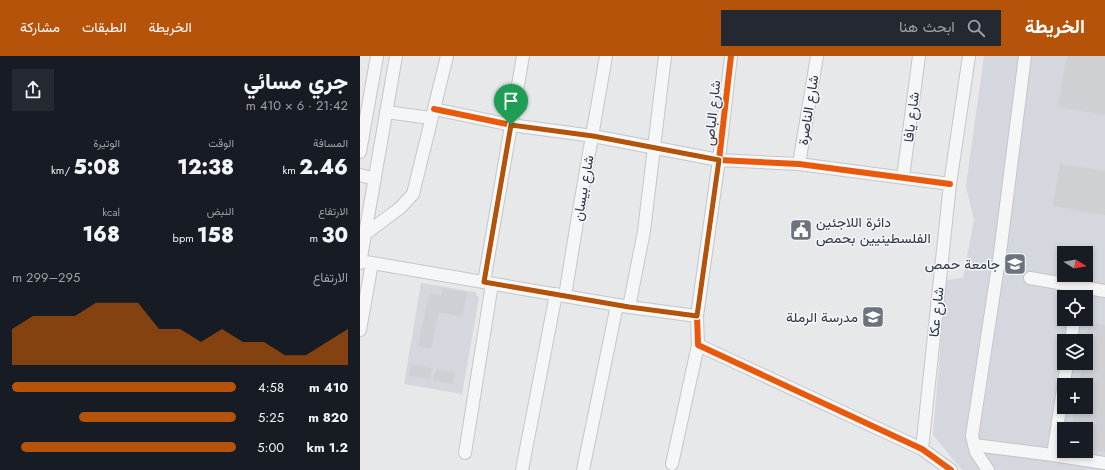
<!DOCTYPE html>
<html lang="ar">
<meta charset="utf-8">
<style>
body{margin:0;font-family:Jost,Vazirmatn,sans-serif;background:#242831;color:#f1f3f6;direction:rtl;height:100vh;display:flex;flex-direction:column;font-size:15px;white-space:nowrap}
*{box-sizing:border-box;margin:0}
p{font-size:13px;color:#9ea1a6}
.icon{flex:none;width:22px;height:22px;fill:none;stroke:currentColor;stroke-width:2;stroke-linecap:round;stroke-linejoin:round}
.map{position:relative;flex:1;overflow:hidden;direction:ltr}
.panel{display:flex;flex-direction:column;background:#171b24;width:360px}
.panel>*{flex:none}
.needle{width:26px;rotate:101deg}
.fabs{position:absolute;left:697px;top:190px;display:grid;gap:8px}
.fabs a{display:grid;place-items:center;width:36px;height:36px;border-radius:0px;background:#171b24;box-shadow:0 2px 6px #0003;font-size:20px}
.pin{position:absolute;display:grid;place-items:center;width:34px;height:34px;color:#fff;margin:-41px -17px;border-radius:50% 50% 50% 0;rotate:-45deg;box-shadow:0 0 4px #0007}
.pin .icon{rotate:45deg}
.round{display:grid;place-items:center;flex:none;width:42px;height:42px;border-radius:0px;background:#242831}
.overview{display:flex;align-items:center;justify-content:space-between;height:68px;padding:0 12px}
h1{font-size:22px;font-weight:800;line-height:30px}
.metrics{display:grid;grid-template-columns:repeat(3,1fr);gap:6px;height:68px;padding:4px 12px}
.metrics div{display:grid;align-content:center}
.metrics b{font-size:20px;font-weight:800}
.metrics small{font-size:11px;font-weight:400}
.metrics p{font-size:11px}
.chart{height:112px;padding:8px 12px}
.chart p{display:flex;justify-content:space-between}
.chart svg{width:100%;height:72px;margin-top:4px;fill:#b45309;opacity:.7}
ul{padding:0 12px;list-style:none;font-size:13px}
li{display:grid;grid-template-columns:64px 48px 1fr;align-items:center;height:30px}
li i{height:10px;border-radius:5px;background:#b45309}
header{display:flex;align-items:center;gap:24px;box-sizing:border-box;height:56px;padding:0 20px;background:#b45309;color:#fff}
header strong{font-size:19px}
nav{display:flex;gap:22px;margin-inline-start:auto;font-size:14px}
.search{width:280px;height:36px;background:#242831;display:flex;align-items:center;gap:10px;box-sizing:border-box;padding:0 14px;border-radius:0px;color:#9ea1a6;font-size:15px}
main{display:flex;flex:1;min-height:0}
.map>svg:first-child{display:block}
</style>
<header>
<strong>الخريطة</strong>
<div class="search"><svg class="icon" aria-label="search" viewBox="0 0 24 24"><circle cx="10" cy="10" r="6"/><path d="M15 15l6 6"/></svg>ابحث هنا</div>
<nav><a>الخريطة</a><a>الطبقات</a><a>مشاركة</a></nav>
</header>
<main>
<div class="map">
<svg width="745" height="414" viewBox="0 0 745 414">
<rect width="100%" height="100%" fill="#e6e8ea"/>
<path fill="#d4d7dd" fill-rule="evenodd" d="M624,0H745V414H602L573,379L586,224L603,222L614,164L606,130ZM704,197H726V219H704ZM704,241H726V263H704ZM704,285H726V307H704ZM704,329H726V351H704ZM704,373H726V395H704Z
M61,227L115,236L119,242L102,338L44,328Z"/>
<path fill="#ced0d3" d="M707,0H745V59L698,51Z
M700,108L745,115V159L693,150Z
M83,232L107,237L102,261L79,256L71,293L58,290L69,237L81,240Z
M729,267L745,269V396L726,393V373H712L715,351H726V329H719L722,307H726V284Z
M51,308L72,312L70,323L49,320Z
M76,313L95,316L93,328L73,324Z"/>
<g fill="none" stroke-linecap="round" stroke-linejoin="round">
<g stroke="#c4c6c8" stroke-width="14">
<path id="minor" d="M371,0L359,104L337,260L338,289L562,393L591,414
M74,53L151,69L233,80L359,104L439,108L590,128
M26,56L71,62
M0,96L17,0
M439,108L457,0
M0,119L15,123
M543,121L559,0
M5,178L40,152L53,138L87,0
M0,205L269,251L337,260
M0,207L36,0
M670,222L745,235
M124,226L163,0
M205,240L217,166L246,0
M269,251L284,175L305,0
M0,274L12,207
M711,285L714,263
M614,389L693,399L745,407
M562,393L590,128L609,0
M105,397L132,228
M693,399L707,307
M312,408L338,289
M162,414L196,238
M223,414L257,249
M628,414L616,396L612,380L640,197L665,0"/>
</g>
<use href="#minor" stroke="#f5f6f7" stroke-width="12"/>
<g stroke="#f4f6f9" stroke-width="8">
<path id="cycleway" d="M371,0L359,104L337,260L338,289L562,393L591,414
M74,53L151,69L233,80L359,104L439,108L590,128"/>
</g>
<use href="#cycleway" stroke="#e8590c" stroke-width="6"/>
</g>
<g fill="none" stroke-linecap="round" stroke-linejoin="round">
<g stroke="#fff" stroke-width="8">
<path id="route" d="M151,69L233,80L359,104L337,260L269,251L124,226Z"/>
</g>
<use href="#route" stroke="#b45309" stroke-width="5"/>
</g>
<defs>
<g id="civic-square" transform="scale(1.15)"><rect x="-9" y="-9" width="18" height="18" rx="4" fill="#6c737f" stroke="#f4f6f9"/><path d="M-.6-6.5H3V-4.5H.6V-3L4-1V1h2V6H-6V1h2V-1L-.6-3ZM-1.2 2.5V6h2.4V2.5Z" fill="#fff"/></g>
<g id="university-square" transform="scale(1.15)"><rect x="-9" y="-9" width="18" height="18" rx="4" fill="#6c737f" stroke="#f4f6f9"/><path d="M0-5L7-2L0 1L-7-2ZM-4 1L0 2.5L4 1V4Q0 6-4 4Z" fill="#fff"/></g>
<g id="school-square" transform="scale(1.15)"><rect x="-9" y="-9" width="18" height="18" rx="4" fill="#6c737f" stroke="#f4f6f9"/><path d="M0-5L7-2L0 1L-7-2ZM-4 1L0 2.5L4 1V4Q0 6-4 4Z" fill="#fff"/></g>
</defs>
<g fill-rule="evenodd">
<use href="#civic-square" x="441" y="174"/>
<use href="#university-square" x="655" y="208"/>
<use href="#school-square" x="513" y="261"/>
</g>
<g text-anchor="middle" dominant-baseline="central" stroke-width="3" stroke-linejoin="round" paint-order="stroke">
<g font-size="14" fill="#2b3445" stroke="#f4f6f9">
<text transform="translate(448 54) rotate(-81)">شارع الناصرة</text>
<text transform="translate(352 57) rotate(-84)">شارع الباص</text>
<text transform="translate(551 61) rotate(-83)">شارع يافا</text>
<text transform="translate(223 132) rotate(-80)">شارع بيسان</text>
<text transform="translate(576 256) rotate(-84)">شارع عكا</text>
</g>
<g font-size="14" fill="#2b3445" stroke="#f4f6f9" text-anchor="end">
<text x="456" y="166" text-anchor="start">دائرة اللاجئين<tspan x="456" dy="16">الفلسطينيين بحمص</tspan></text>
<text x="640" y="208">جامعة حمص</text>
<text x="498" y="261">مدرسة الرملة</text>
</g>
</g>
</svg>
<div class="fabs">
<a><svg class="needle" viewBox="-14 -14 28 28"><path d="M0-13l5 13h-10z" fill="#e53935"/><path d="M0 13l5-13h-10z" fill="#9ea1a6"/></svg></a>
<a><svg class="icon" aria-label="locate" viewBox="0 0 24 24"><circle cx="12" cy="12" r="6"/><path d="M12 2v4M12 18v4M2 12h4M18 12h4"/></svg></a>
<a><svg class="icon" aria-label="layers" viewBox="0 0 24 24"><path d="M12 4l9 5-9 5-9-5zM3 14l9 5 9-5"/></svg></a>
<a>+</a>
<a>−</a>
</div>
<div class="pin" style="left:151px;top:69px;background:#1e9e55"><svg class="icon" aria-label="arrive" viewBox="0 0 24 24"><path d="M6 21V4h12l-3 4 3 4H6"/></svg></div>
</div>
<section class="panel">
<div class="overview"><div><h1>جري مسائي</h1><p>21:42 · 6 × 410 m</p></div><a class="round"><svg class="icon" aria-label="share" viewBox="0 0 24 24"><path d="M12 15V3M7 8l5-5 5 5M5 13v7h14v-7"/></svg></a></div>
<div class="metrics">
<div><p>المسافة</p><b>2.46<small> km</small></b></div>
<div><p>الوقت</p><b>12:38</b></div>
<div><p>الوتيرة</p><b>5:08<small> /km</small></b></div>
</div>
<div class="metrics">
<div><p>الارتفاع</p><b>30<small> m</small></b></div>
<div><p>النبض</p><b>158<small> bpm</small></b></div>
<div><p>kcal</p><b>168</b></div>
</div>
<div class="chart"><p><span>الارتفاع</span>295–299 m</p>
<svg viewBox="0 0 160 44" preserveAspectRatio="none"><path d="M0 44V22L10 14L20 14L30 14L40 6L50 6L60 6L70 22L80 22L90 30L100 22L110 30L120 30L130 38L140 38L150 30L160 22V44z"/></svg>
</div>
<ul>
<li><b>410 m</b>4:58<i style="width:100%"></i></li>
<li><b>820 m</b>5:25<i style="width:70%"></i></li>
<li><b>1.2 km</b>5:00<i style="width:96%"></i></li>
</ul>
</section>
</main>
